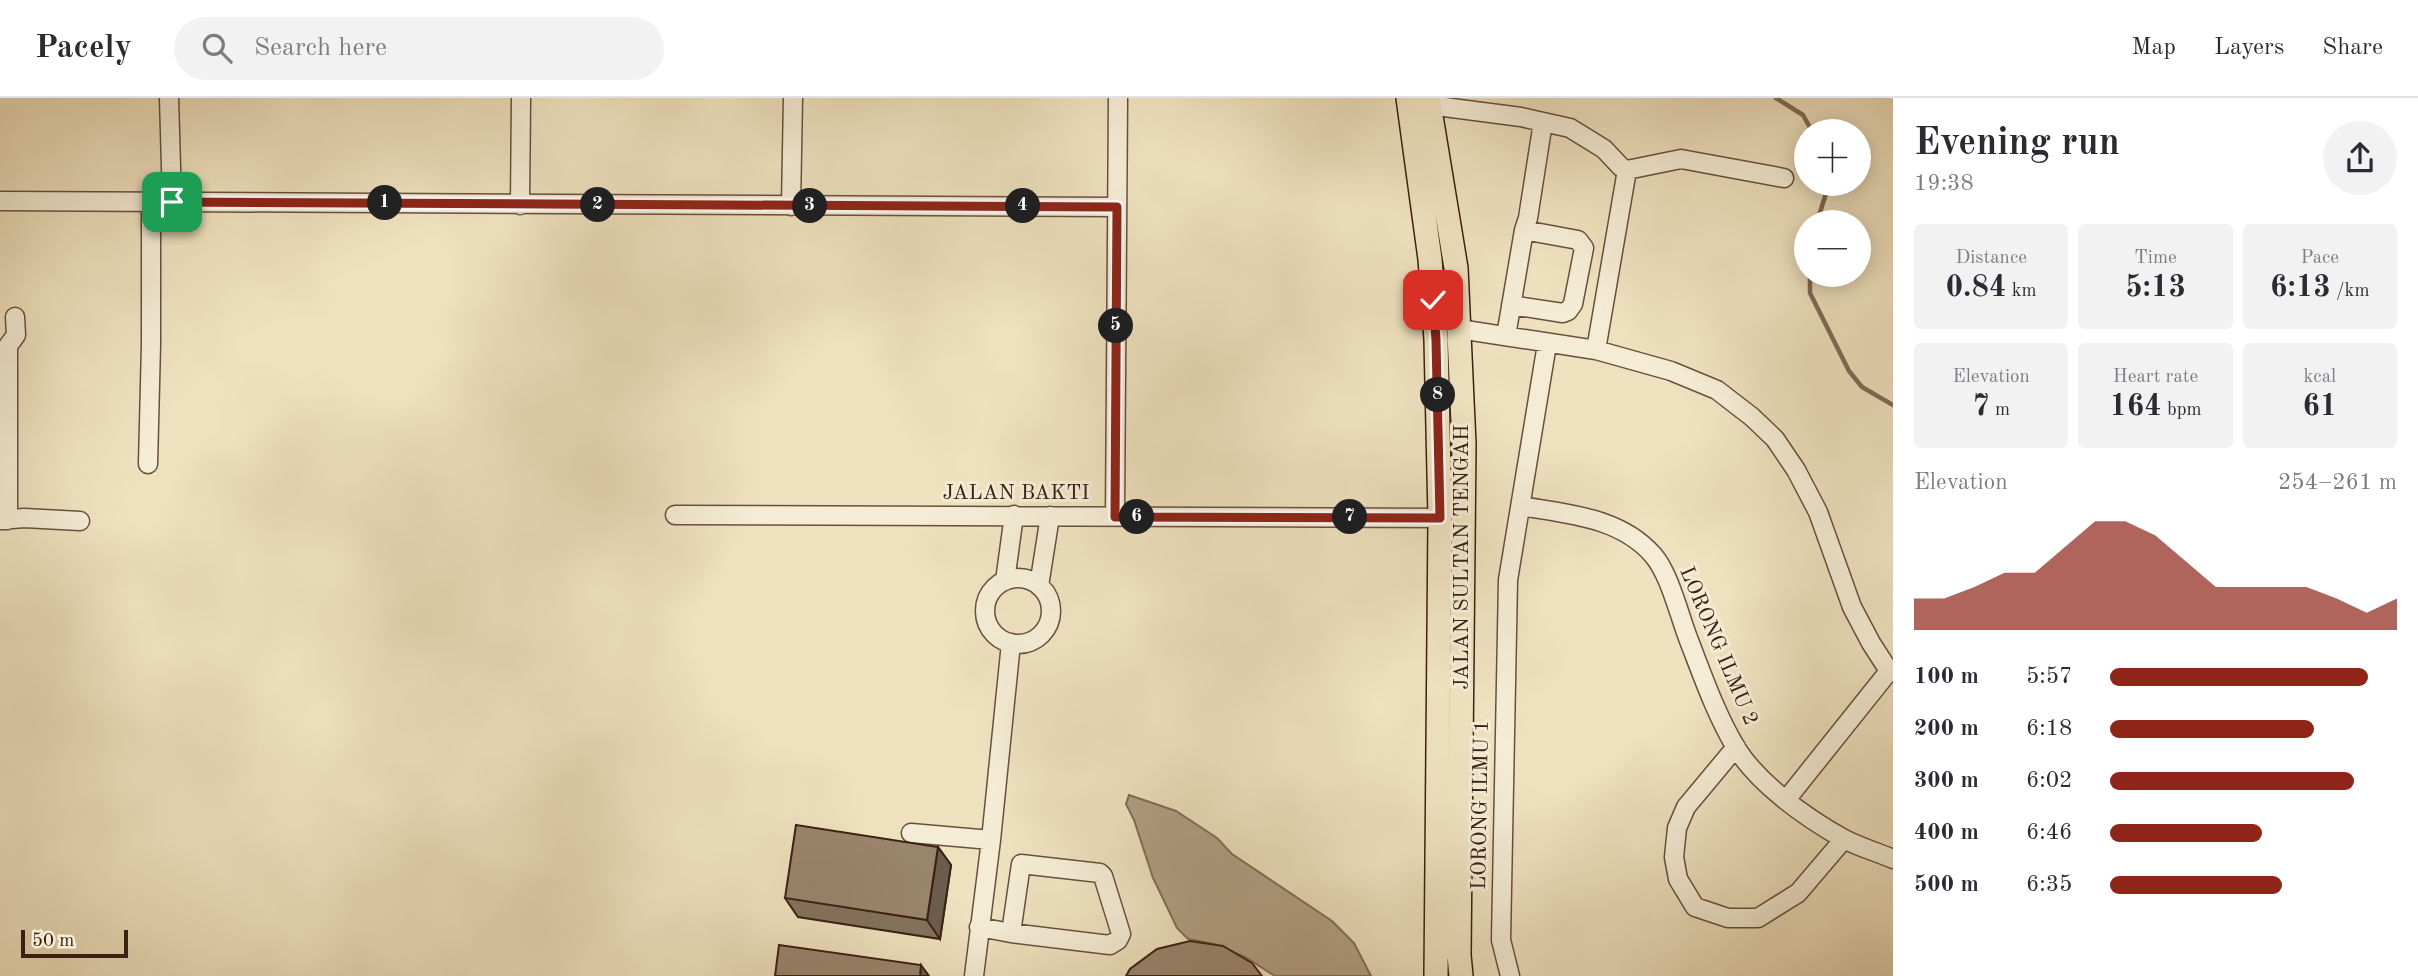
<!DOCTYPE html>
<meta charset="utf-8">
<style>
body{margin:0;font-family:"Old Standard TT",serif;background:#f2f2f3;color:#2b2b33;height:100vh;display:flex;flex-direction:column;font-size:26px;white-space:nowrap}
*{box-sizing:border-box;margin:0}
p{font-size:23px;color:#7c7c81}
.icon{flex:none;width:38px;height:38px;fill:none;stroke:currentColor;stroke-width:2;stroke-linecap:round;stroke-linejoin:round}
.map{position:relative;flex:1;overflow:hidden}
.drawer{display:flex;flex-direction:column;background:#fff;width:525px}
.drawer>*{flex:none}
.fabs{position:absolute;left:1794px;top:21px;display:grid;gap:14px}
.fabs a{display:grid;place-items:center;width:77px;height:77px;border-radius:50%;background:#fff;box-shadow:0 4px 18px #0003;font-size:35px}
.scale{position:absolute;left:21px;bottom:18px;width:107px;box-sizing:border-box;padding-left:7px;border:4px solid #3c2014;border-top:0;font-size:19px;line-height:24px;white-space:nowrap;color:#3c2014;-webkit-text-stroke:5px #f4ecd5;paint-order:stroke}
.pin{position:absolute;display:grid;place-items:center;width:60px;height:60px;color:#fff;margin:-30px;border-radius:14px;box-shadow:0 4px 10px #0006}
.km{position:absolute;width:35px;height:35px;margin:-18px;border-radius:50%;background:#222;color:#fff;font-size:19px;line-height:35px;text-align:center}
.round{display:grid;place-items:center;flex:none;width:74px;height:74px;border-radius:37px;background:#f2f2f3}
.summary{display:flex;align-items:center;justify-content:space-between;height:119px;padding:0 21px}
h1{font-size:38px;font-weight:600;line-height:52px}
.metrics{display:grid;grid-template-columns:repeat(3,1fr);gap:10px;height:119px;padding:7px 21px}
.metrics div{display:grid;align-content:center;border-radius:7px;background:#f2f2f3;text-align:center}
.metrics b{font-size:30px;font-weight:600}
.metrics small{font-size:19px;font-weight:400}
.metrics p{font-size:19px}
.chart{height:196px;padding:14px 21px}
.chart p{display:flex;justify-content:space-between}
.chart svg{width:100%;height:126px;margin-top:7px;fill:#8f2418;opacity:.7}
ul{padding:0 21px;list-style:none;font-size:23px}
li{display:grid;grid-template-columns:112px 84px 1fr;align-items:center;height:52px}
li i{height:18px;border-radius:9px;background:#8f2418}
header{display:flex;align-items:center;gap:42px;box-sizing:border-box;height:98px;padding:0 35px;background:#fff;border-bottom:2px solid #e1e1e2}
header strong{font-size:33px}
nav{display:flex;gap:38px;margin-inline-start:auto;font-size:24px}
.search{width:490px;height:63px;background:#f2f2f3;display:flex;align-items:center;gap:18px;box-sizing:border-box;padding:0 24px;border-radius:38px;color:#7c7c81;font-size:26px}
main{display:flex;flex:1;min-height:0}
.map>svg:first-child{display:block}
</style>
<header>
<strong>Pacely</strong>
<div class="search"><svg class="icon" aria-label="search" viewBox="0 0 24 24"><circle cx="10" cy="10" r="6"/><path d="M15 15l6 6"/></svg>Search here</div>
<nav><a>Map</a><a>Layers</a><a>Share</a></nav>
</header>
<main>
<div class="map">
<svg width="1893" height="878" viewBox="0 0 1893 878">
<rect width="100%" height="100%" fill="#eee1be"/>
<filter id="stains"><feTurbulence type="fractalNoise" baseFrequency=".00286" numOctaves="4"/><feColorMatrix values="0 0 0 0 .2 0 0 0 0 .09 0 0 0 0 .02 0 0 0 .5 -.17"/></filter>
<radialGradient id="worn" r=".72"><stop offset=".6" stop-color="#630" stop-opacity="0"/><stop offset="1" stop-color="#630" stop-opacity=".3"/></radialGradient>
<path fill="#b19f84" stroke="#826c57" stroke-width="2" d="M1129,697L1176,713L1217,740L1232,756L1332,823L1354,845L1371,878H1275L1245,859L1214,846L1188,841L1177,830L1153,780L1134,722L1126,706Z"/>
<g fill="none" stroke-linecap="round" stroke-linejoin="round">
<path stroke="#826c57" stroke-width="4.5" d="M1776,0L1803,17L1812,33
M1817,124L1829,86
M1810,177V195L1849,273L1862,289L1893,307"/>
<g stroke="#68503e" stroke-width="21">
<path id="minor" d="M169,0L172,104
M1429,7L1521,19L1570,30L1604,51L1621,69L1627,72L1681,61L1784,80
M0,103L1117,109
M520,107L521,0
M791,108L793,0
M1511,207L1563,215L1568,213L1573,206L1584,150L1578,142L1524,132
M1459,231L1596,252L1671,273L1717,292L1752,319L1775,341L1796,372L1818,414L1852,509L1871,545L1889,573L1786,702
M1506,238L1524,132L1528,120L1543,24
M1596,252L1627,72
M148,366L151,246V104
M1521,408C1567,416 1620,419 1653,457C1669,475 1679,516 1688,540C1702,576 1715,614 1735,648C1757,685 1806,720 1844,741C1859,749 1877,754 1893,761
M675,417L1440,420
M1115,419L1118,0
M0,422L24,420L80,423
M8,422V248L16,237L15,219
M985 513a33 33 0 1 1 66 0a33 33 0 1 1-66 0Z
M1005,483L1014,417
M1039,488L1050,418
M1736,649L1686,709L1677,730L1674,759L1678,781L1695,809L1728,820H1758L1798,795L1844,741
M911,735L991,742
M979,829L1011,835L1021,766L1100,775L1103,778L1121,836L1118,842L1110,847L1011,835
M974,878L991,742L1011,545
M1510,878L1501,842L1508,482L1547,246"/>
</g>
<g stroke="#3c2014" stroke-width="26">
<path id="major" d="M1408,0L1430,161L1436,242L1440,420L1436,878
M1428,0L1456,170L1464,346L1459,857L1461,878"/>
</g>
<use href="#minor" stroke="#f4ecd5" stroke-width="18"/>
<use href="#major" stroke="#eee1be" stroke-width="23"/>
</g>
<path fill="#84725d" stroke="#3c2014" stroke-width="2" d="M938,749L951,767L940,841L798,819L785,800Z"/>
<path fill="#6b5c4c" stroke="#3c2014" stroke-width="2" d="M938,749L951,767L940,841L927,822Z
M921,867L929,878H920Z"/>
<path fill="#99846c" stroke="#3c2014" stroke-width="2" d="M796,727L938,749L927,822L785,800Z
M1190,843L1223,848L1252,865L1262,878H1126L1130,871L1157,851Z
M779,847L921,867L920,878H775Z"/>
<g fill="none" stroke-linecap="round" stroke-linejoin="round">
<g stroke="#fff" stroke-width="14">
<path id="route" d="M172,104L1117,109L1115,419L1440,420L1436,242L1433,202"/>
</g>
<use href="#route" stroke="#8f2418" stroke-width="9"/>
</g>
<g text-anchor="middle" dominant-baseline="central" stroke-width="6" stroke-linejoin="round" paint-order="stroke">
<g font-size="21" fill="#3c2014" stroke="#f4ecd5">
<text x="1016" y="395">JALAN BAKTI</text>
<text transform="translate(1462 459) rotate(-90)">JALAN SULTAN TENGAH</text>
<text transform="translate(1718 548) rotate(67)">LORONG ILMU 2</text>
<text transform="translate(1481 707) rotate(-89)">LORONG ILMU 1</text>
</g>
</g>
<rect width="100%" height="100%" filter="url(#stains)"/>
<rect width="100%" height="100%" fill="url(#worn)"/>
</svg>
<div class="fabs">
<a>+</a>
<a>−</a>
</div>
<div class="scale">50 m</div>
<div class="pin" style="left:172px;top:104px;background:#1e9e55"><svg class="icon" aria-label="arrive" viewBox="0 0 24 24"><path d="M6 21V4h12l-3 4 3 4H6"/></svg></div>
<div class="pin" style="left:1433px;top:202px;background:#d93025"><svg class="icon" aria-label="check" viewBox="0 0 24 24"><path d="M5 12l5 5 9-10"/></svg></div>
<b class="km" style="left:385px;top:105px">1</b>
<b class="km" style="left:598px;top:107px">2</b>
<b class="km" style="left:810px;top:108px">3</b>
<b class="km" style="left:1023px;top:108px">4</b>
<b class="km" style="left:1116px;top:228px">5</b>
<b class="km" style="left:1137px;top:419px">6</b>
<b class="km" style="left:1350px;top:419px">7</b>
<b class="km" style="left:1438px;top:297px">8</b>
</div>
<section class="drawer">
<div class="summary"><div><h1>Evening run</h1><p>19:38</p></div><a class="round"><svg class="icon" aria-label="share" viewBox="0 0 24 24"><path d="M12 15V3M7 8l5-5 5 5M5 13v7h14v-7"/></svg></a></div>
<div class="metrics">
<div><p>Distance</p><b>0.84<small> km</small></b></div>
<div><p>Time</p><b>5:13</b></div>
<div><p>Pace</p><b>6:13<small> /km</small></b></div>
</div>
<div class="metrics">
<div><p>Elevation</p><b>7<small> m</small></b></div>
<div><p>Heart rate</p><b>164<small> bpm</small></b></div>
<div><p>kcal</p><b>61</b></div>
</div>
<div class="chart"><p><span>Elevation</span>254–261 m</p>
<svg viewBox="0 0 160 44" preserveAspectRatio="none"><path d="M0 44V33L10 33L20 29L30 24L40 24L50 15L60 6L70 6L80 11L90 20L100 29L110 29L120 29L130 29L140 33L150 38L160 33V44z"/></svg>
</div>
<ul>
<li><b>100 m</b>5:57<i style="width:90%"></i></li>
<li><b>200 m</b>6:18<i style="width:71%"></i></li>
<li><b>300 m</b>6:02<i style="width:85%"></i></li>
<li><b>400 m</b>6:46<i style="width:53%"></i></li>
<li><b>500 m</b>6:35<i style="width:60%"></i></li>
</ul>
</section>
</main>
